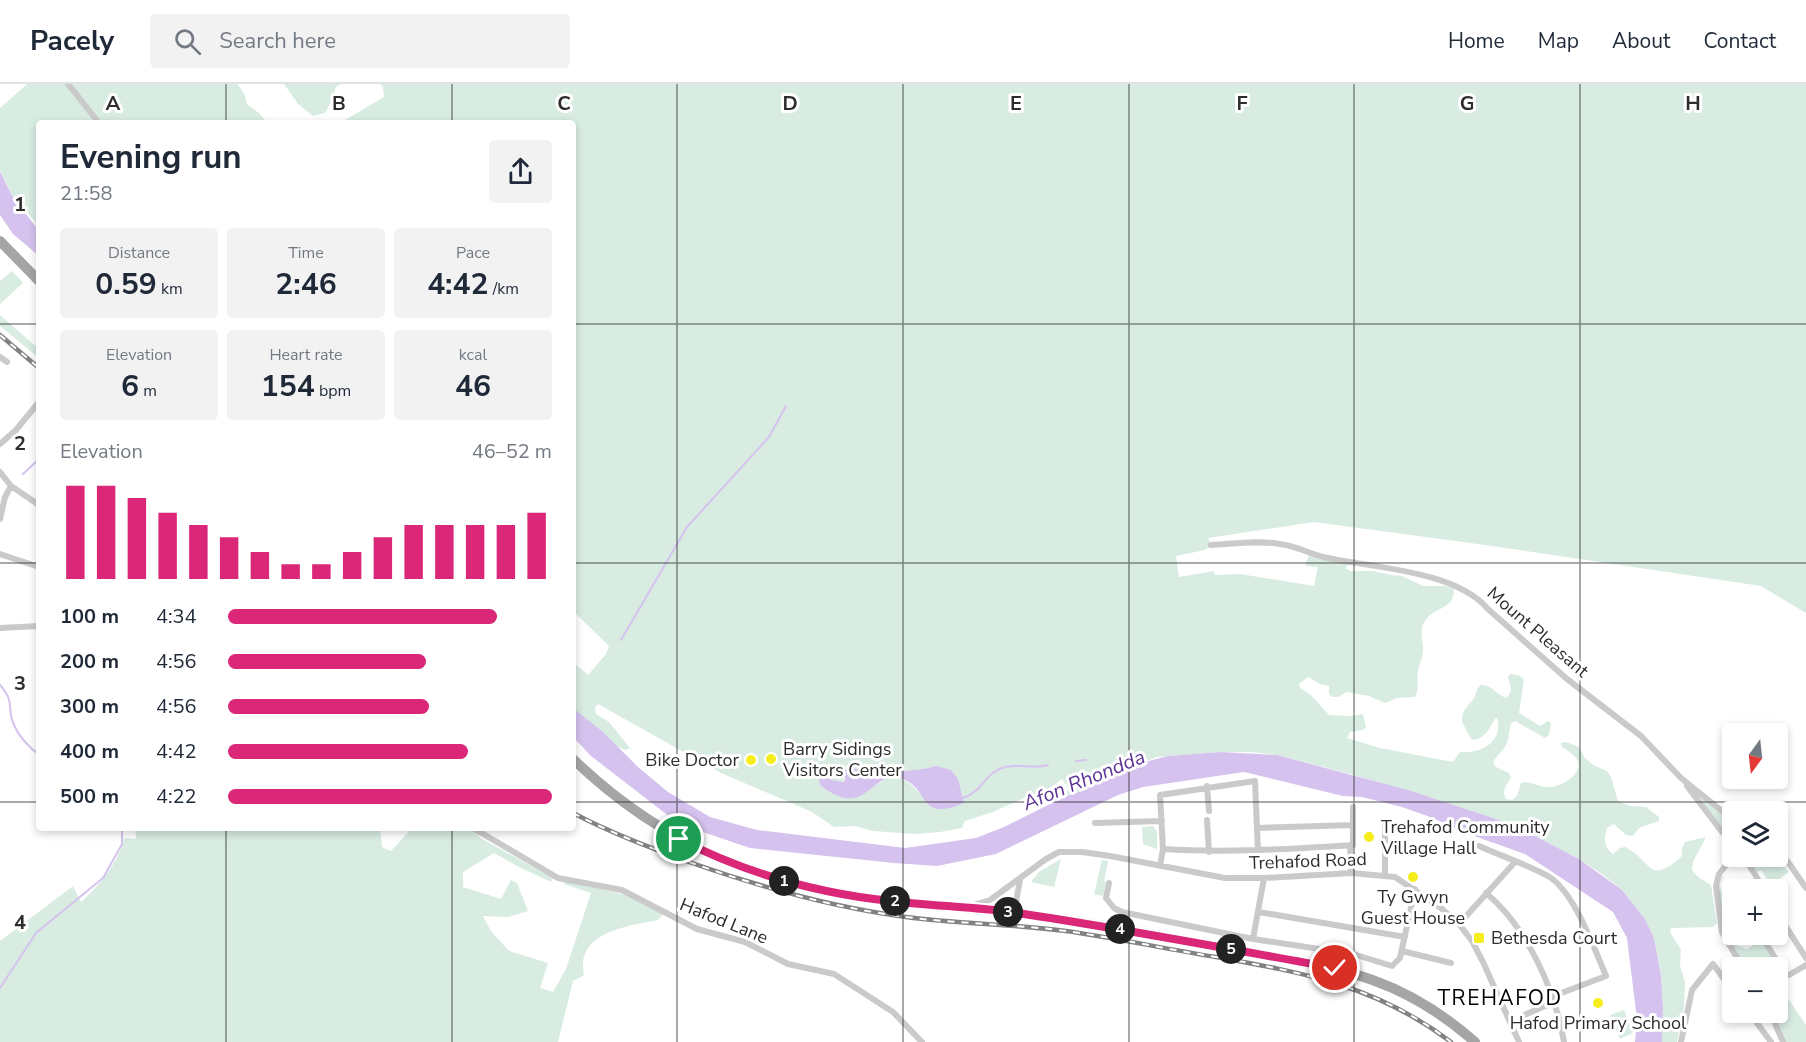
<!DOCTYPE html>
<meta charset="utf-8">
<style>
body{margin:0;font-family:"Nunito Sans",sans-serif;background:#f2f2f3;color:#1f2937;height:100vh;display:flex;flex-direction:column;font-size:22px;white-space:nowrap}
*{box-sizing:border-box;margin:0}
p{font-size:20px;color:#747a83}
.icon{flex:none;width:33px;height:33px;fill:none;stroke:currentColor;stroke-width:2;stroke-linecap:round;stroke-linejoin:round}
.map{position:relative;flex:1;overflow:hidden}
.sheet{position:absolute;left:36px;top:36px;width:540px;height:711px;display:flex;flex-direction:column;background:#fff;border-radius:6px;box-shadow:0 3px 9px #0003}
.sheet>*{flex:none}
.needle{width:39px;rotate:195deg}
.tools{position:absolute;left:1722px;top:639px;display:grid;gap:12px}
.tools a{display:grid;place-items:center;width:66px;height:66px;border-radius:6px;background:#fff;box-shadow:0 3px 9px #0003;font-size:30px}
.pin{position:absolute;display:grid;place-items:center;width:51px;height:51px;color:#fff;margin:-26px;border:3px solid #fff;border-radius:50%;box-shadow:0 2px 6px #0007}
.km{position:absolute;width:30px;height:30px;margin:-15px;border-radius:50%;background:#222;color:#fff;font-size:16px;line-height:30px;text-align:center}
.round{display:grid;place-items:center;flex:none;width:63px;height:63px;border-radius:6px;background:#f2f2f3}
.headline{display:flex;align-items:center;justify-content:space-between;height:102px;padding:0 24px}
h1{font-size:33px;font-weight:700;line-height:45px}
.metrics{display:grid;grid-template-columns:repeat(3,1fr);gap:9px;height:102px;padding:6px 24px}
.metrics div{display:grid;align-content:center;border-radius:6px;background:#f2f2f3;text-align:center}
.metrics b{font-size:30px;font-weight:700}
.metrics small{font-size:16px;font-weight:400}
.metrics p{font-size:16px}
.chart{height:168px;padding:12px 24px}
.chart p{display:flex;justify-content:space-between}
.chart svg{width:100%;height:108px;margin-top:6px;stroke:#db2777;stroke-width:6}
ul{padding:0 24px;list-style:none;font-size:20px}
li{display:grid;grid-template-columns:96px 72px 1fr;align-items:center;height:45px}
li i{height:15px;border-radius:8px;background:#db2777}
header{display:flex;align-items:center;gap:36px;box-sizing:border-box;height:84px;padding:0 30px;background:#fff;border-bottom:2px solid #e0e1e3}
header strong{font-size:28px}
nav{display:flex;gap:33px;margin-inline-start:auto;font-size:21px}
.search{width:420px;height:54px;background:#f2f2f3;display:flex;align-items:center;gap:15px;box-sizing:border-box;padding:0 21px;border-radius:6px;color:#747a83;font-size:22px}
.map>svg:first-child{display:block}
</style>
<header>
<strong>Pacely</strong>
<div class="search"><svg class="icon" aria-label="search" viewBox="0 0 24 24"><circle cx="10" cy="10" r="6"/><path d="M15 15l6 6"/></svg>Search here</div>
<nav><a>Home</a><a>Map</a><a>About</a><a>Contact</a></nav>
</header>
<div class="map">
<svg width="1806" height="958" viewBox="0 0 1806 958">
<rect width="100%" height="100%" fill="#fff"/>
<path fill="#d8ece2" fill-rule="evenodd" d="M27,0H237L244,9L247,20L259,29L267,39H39V142L11,110L0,86V24Z
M284,0H341L336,3L331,18L325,29L313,32L298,20Z
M380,0H1806V529L1761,502L1485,461L1314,438L1208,454L1211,461L1205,466L1176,472L1179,493L1214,487L1215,491L1240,490L1314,502L1318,483L1305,482L1309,470L1351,478L1345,484L1350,487H1373L1391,491L1402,492L1423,502H1445L1454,505C1454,527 1434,522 1425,537C1418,547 1424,557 1423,569C1422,575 1419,580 1418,586C1416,596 1420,604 1415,613L1397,614L1385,619L1369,612L1346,608L1338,613H1332L1329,610V602L1320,600L1308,593L1299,600L1300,604L1311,611L1329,631L1351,632L1363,630L1366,644L1362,646L1350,648L1347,654L1380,664L1453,678L1460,668C1480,670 1504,658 1497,634H1495C1491,644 1485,653 1475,656L1471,655L1462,638C1462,627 1465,625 1472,617C1477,612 1475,605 1481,601C1492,601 1496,610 1506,614C1514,607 1510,603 1508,593L1510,590L1518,591L1524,595L1519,629L1540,642L1548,637L1551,639L1549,651L1545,654L1515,637L1511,639C1509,647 1509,656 1505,663C1501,669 1495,673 1493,679L1496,683L1509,689L1511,693C1507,701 1501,707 1506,715L1512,716L1517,712L1521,699C1531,696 1539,704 1549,703C1559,703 1572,696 1577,687C1583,675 1571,669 1562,663L1561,659L1566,658L1579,663L1584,673L1593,681L1607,687L1611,693L1618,717L1630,722L1646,723L1659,733V737L1639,744L1633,752L1626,751L1614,740L1607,744C1604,754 1603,763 1613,770L1620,764L1625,763C1652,776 1648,803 1682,772V764L1685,758L1706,753L1693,778L1692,786L1698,793L1711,801L1717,839L1713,843L1671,844L1670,848L1681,866L1680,882L1685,898L1684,923L1677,958H1662L1663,924L1661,892L1654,854L1645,835L1622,806L1602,790L1579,775L1514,741L1351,690L1277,671L1251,668H1221L1157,673L1116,689L1084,706L1066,712L1065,709L1069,705L1062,695L1049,705L1035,711L1033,710L993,728L965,737L962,744L940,748L915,750L873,747L855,742L834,743L812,728L721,689L598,620L595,623L596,630L609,638L630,664L625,666L615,661L573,624V578L588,591L606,570L609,562L573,527V39H340L384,13L383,3ZM936,682L921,712C914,701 901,689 886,695C881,697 878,701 873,701C856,703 837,701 820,701L828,692L832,696L843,698L847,684C876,687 907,690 936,682Z
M12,187L23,199L0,220V197Z
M0,231L39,265V274L0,242Z
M1693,705L1732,738V753L1723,746Z
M1153,742L1157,747V765L1143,760L1142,743Z
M135,744H380L382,763L391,767L412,744H429L433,746L434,744H470L482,755L553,794L551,798L519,783L494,769L463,788V803L501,815L511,796L517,799L528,827L508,833L483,832L491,847L509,867L548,879L540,904L553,908L566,885L591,809L564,800L565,797L627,811L663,830L658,836C628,842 575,848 584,891L573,897L558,958H0V857L73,802L81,818C100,801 118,779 124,754L136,755Z
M1749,773C1763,773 1781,775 1789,788L1771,801L1761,786L1757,788L1748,776Z
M1061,775L1054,803L1031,798L1039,788Z
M1102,776L1108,777L1104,797L1106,798L1103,812L1094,810Z
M1723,791L1724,792C1713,809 1729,812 1732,826C1734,833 1732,843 1732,850L1757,851L1760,854L1750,861L1734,858L1730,860C1724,843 1713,806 1723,791Z
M1761,857L1787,896L1779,901L1806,941V958H1785L1773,929L1778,928V884L1746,883L1732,862L1735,861L1747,865Z
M1624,926L1633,949L1620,955L1610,931Z"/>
<path fill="#d5c2ee" d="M0,87L11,110L39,147V172L13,150L0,131Z
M573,624L603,648L638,683L668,708L710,733L757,746L905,764L976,754L1004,743L1066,712L1084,706L1116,689L1141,679L1168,672L1221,668L1277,671L1408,706L1514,741L1579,775L1622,806L1645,835L1654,854L1661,892L1663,924L1662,958H1635L1637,935L1627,854L1613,828L1525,770L1460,747L1433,734L1402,723L1362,713L1343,712L1244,688L1143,703L1118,711L996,770L937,782L894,779L750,764L679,740L591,672L573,653Z
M936,682L951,686L958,695L964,719C915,740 931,701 899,694C869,688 866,737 820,701L819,692L821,690L832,696L843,698L845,696L844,687L846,684C876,687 907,690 936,682Z"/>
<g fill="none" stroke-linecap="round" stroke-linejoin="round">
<path stroke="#d5c2ee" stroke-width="2" d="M23,390L39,375
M621,556L687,443L769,353L786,322
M0,601C16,619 6,624 14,641C19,653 29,663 39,671
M1076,677L1086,676
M963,714C982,707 982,695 996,687C1011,677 1032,686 1048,681
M0,904L36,849L103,794L122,760V744"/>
<path stroke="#cacaca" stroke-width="6" d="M68,0L99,39
M0,273L7,278
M0,360L16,346L39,318
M0,388L11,402L39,421
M0,435L5,413L11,402
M1211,461C1233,460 1258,456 1280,460C1297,462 1312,471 1328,474C1375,484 1456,487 1488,525L1567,595L1641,652L1681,694L1732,735
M0,470L39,483
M0,544L39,542
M1207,702L1209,727
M1687,702L1722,748L1732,756
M1353,723V741
M1207,736L1209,768
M1095,739L1162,737
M473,744L558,794L622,806L697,845L745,858L788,880L834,890L893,928L922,958
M1350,761L1351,789
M1479,762C1501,772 1526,780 1548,792C1574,807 1594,864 1606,892L1551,913
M1163,765C1227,769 1289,765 1353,761V741L1257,744
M1778,769L1788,778L1806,804
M1733,772L1719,790L1716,802L1722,848L1743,884
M1743,772L1761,800L1763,806
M1768,772L1788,778
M1160,782L1163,765L1160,711L1255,697L1258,768
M1385,791V742
M1109,799L1106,814L1114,824L1122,828L1253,855L1353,870L1392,882L1400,874L1415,805
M1486,809C1527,843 1555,906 1564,958
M970,822L990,816L1046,775L1059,768H1082L1110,772L1225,794H1264L1351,789L1395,793L1441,824L1459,840L1472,857L1483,878L1519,958
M1259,828L1405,853
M1014,829L1020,796
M1778,830L1806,874
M1459,840L1515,778
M1760,850L1786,891H1789L1806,881
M1253,855L1264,794
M1402,867L1451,879
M1749,928L1771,958
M1770,928L1783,958
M1522,932L1554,918
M1681,958L1692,906L1713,880L1732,906"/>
<path stroke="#a5a5a5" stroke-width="10" d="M0,157L39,197
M573,675C664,763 765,802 889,817C931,822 973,824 1015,829C1090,838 1165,853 1239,867C1336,884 1398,890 1475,958"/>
<g stroke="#828282" stroke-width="4.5">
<path id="rail" d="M0,251L39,284
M573,729C611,749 651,764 692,779C763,804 831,823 906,833C959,840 1013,840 1066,847C1116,854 1166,865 1216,873C1305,889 1377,902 1451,958"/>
</g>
<use href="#rail" stroke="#fff" stroke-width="2" stroke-dasharray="7" stroke-linecap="butt"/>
</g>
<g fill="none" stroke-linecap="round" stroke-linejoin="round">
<g stroke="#fff" stroke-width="12">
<path id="route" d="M679,755C747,790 815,809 891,817C933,822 976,823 1018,829C1124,845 1229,865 1335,884"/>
</g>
<use href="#route" stroke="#db2777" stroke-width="8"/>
</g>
<path fill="none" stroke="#2d2d2d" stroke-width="1.5" stroke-opacity="0.55" d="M226,0V39M452,0V39M677,0V958M903,0V958M1129,0V958M1354,0V958M1580,0V958M0,240H39M573,240H1806M0,479H39M573,479H1806M0,718H39M573,718H1806M226,744V958M452,744V958"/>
<g fill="#f6ed1d" stroke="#fff" stroke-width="2">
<circle cx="771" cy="675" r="6"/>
<circle cx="751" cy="676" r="6"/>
<circle cx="1369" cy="753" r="6"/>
<circle cx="1413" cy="793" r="6"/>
<rect x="1473" y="848" width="12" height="12" rx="3"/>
<circle cx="1598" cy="919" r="6"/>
</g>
<g text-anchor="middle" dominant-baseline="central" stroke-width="6" stroke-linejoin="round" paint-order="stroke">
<g font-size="18" fill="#2d2d2d" stroke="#fff">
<text transform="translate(1538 548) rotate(41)">Mount Pleasant</text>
<text transform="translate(1308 777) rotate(-2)">Trehafod Road</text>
<text transform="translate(724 837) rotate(22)">Hafod Lane</text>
</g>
<g font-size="18" fill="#2d2d2d" stroke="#fff" text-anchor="start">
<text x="783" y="665">Barry Sidings<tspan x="783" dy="21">Visitors Center</tspan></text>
<text x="739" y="676" text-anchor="end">Bike Doctor</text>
<text x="1381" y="743">Trehafod Community<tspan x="1381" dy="21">Village Hall</tspan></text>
<text x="1413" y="813" text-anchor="middle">Ty Gwyn<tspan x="1413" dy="21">Guest House</tspan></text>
<text x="1491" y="854">Bethesda Court</text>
<text x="1598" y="939" text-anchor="middle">Hafod Primary School</text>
</g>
<g font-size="20" font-style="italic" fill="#5d3496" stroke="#fff">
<text transform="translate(1084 696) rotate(-22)">Afon Rhondda</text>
</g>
<g font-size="21" letter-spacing="1.5" fill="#000" stroke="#fff">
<text x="1500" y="914">TREHAFOD</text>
</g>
</g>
<g font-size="20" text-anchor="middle" font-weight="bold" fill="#2d2d2d" stroke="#fff" stroke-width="6" stroke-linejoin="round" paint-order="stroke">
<text x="113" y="26">A</text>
<text x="339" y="26">B</text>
<text x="564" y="26">C</text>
<text x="790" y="26">D</text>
<text x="1016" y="26">E</text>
<text x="1242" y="26">F</text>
<text x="1467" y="26">G</text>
<text x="1693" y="26">H</text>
<text x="20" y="127">1</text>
<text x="20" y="366">2</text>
<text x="20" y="606">3</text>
<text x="20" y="845">4</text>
</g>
</svg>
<div class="tools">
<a><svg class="needle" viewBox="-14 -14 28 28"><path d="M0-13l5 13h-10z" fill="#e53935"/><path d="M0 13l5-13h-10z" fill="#747a83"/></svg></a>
<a><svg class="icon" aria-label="layers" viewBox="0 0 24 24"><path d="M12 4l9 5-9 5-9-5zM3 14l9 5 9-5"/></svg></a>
<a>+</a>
<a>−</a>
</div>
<div class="pin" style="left:679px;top:755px;background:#1e9e55"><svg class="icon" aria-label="arrive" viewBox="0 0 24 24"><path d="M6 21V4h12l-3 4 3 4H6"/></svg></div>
<div class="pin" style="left:1335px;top:884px;background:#d93025"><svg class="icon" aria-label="check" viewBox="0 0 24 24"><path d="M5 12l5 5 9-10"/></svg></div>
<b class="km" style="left:784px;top:797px">1</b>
<b class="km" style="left:895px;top:817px">2</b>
<b class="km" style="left:1008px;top:828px">3</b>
<b class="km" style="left:1120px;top:845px">4</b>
<b class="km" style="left:1231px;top:865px">5</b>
<section class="sheet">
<div class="headline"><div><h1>Evening run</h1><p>21:58</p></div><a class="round"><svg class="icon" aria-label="share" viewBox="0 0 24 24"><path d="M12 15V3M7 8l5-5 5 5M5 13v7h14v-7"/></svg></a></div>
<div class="metrics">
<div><p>Distance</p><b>0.59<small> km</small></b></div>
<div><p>Time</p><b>2:46</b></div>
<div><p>Pace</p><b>4:42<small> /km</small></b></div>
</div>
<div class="metrics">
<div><p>Elevation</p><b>6<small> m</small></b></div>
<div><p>Heart rate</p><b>154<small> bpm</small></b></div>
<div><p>kcal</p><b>46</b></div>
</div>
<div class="chart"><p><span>Elevation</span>46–52 m</p>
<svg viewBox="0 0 160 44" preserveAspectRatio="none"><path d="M5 44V6M15 44V6M25 44V11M35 44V17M45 44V22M55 44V27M65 44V33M75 44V38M85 44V38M95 44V33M105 44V27M115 44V22M125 44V22M135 44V22M145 44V22M155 44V17"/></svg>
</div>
<ul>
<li><b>100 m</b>4:34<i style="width:83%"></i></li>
<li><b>200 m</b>4:56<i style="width:61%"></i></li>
<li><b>300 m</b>4:56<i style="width:62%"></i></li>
<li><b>400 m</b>4:42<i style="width:74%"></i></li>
<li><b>500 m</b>4:22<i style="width:100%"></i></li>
</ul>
</section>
</div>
